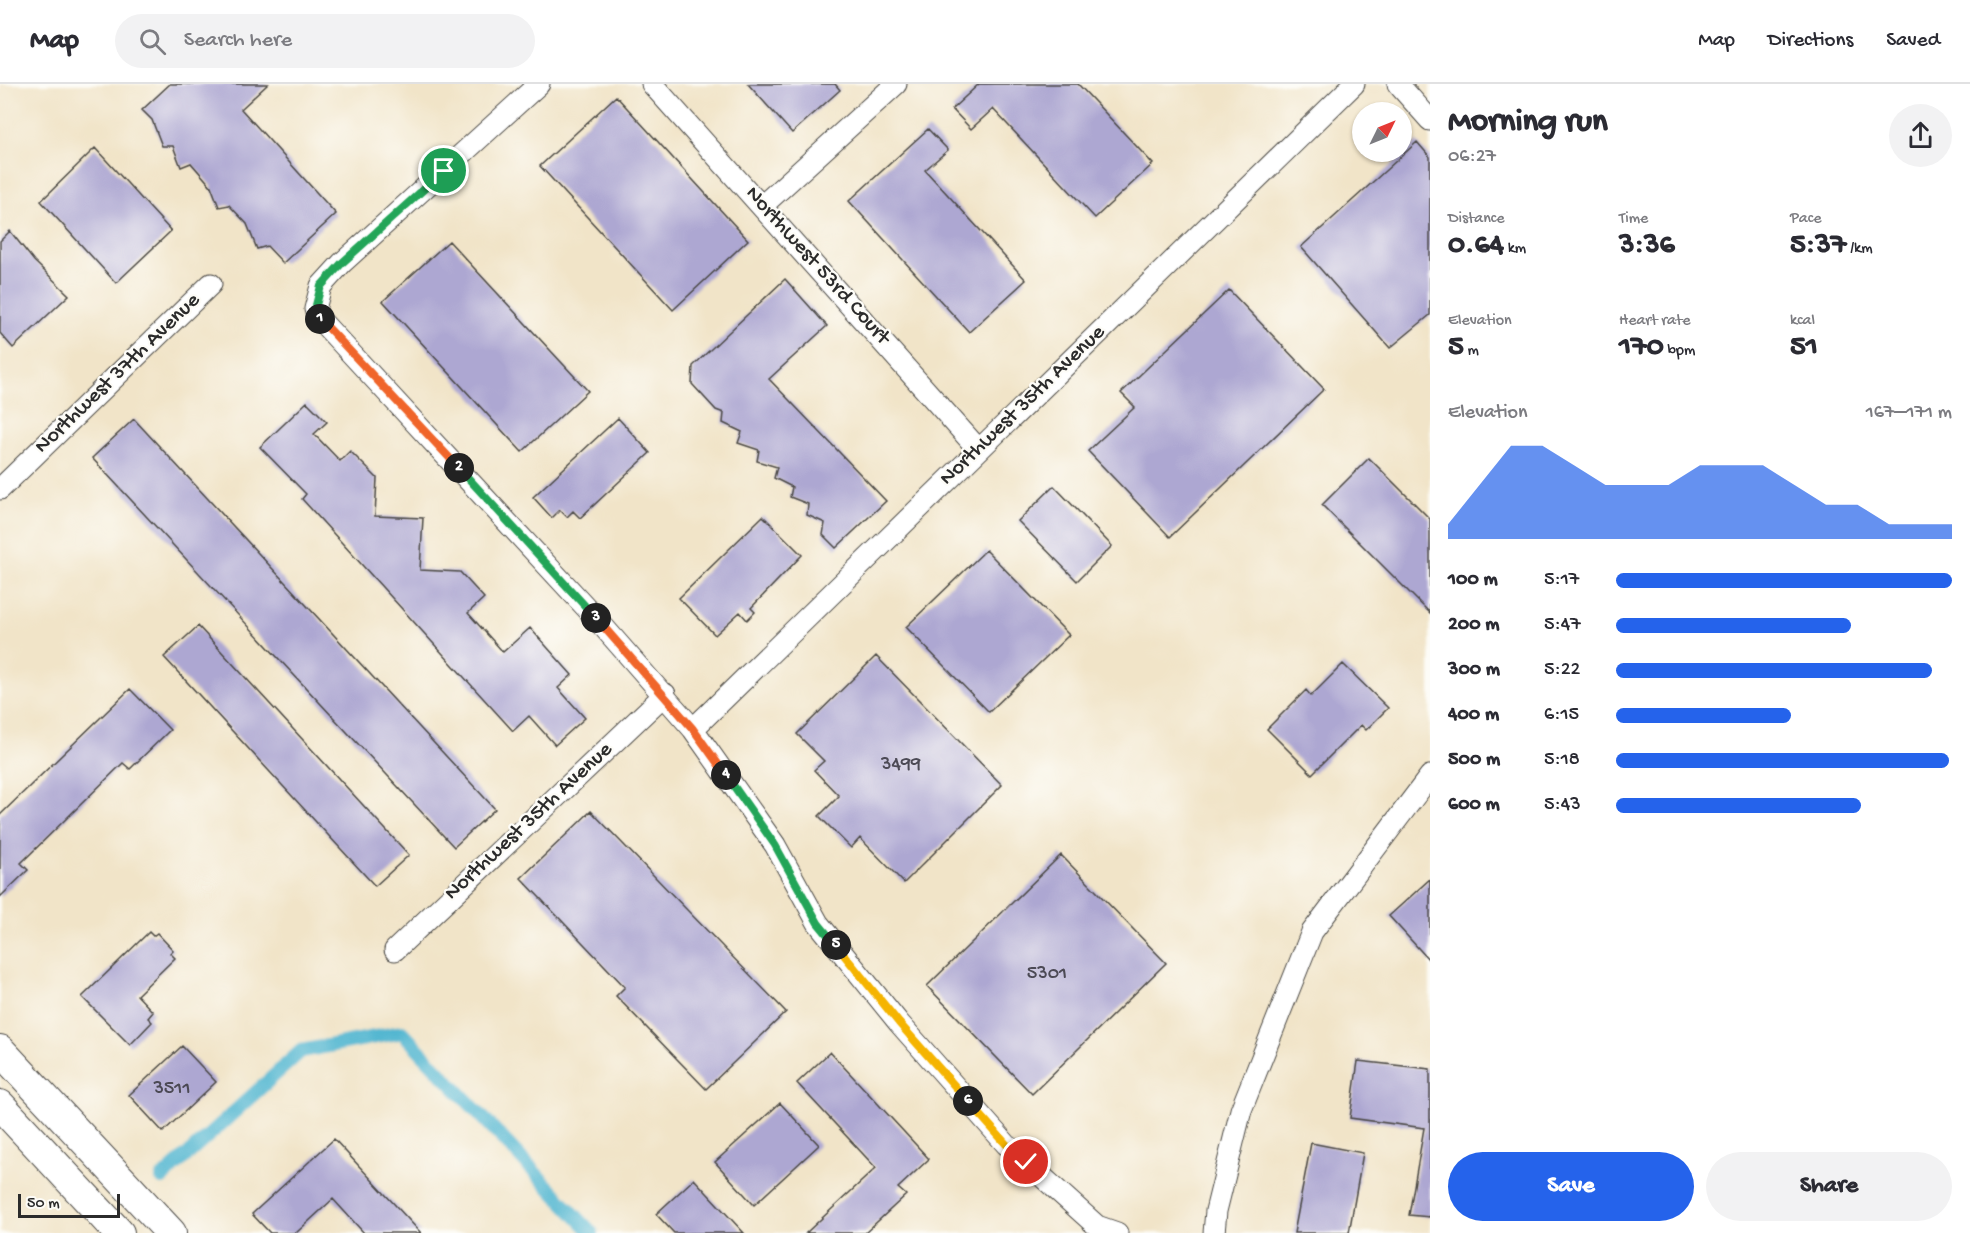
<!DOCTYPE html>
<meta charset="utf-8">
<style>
body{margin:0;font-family:"Gochi Hand",sans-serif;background:#f2f2f3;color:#2b2b33;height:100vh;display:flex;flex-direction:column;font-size:22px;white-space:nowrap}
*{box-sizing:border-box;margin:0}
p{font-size:20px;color:#7c7c81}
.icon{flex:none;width:33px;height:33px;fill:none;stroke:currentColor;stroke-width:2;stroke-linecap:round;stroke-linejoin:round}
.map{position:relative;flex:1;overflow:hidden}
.drawer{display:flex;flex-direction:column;background:#fff;width:540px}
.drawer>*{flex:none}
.needle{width:39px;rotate:47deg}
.controls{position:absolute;left:1352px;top:18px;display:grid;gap:12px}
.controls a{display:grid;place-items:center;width:60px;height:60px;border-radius:50%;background:#fff;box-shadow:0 2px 4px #0004;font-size:30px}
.scale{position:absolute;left:18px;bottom:15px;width:102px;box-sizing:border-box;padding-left:6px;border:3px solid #2b2b2b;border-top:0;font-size:16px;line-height:21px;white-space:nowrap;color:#2b2b2b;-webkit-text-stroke:4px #fdfcf7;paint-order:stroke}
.pin{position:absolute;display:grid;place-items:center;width:51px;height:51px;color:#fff;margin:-26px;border:3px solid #fff;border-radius:50%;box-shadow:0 2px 6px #0007}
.km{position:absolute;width:30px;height:30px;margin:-15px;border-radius:50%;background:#222;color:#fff;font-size:16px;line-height:30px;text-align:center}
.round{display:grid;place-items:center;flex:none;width:63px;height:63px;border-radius:32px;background:#f2f2f3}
.summary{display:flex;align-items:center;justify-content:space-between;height:102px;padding:0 18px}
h1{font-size:33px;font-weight:700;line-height:45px}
.figures{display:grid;grid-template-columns:repeat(3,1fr);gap:9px;height:102px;padding:6px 18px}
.figures div{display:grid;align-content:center}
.figures b{font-size:30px;font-weight:700}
.figures small{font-size:16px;font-weight:400}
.figures p{font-size:16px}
.chart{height:168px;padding:12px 18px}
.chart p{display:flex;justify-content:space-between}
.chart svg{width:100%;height:108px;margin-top:6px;fill:#2563eb;opacity:.7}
.button{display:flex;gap:12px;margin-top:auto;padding:12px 18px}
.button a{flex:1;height:69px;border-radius:36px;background:#2563eb;color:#fff;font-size:24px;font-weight:700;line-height:69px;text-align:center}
.button a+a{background:#f2f2f3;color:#2b2b33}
ul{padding:0 18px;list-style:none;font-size:20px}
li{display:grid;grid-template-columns:96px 72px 1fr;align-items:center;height:45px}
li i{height:15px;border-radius:8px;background:#2563eb}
header{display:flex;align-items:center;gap:36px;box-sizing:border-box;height:84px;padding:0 30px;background:#fff;border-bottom:2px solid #e1e1e2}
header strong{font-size:28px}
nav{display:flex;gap:33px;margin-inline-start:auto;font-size:21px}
.search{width:420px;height:54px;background:#f2f2f3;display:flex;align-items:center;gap:15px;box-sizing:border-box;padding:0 21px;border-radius:33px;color:#7c7c81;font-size:22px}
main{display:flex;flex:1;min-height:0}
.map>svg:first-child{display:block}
</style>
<header>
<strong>Map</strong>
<div class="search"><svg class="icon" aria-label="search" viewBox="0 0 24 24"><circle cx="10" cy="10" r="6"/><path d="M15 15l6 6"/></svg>Search here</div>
<nav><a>Map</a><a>Directions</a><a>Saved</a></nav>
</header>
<main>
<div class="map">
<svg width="1430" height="1149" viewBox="0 0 1430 1149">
<rect width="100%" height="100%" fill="#fdfcf7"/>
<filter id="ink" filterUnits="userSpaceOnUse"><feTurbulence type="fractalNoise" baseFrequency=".0167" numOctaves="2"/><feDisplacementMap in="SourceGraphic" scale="12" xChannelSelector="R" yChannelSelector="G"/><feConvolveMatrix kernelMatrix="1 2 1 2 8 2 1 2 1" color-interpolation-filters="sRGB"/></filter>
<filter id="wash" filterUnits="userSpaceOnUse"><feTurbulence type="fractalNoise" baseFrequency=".008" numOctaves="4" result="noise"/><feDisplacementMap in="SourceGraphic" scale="24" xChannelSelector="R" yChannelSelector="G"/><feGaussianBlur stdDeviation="1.35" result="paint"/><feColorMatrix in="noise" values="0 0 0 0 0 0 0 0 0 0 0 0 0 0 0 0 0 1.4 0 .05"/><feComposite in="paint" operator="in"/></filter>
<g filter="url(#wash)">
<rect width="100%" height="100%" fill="#f1e4c8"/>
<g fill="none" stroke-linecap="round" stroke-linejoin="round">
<path stroke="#51b6d0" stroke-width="14" d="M162,1094L301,967L402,948L592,1149"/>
</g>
<g id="blocks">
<path fill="#ada7d2" d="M170,0H268L241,25L336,130L283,179L267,162L257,165L247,140L229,121L219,123L211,102L191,79L181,83L173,62H162L152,36L142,26Z
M748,0H835L840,6L792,49Z
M979,0H1078L1153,80L1095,134L993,25L971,45L952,25Z
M616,12L748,156L673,226L540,82Z
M928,45L948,66L925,86L1026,196L969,248L849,117Z
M1417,58L1430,73V231L1390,264L1301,163Z
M95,64L171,147L116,199L41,117Z
M10,147L34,177L69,211L13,264L0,249V157Z
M449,157L588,307L522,368L383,217Z
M785,195L827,242L769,295L886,417L836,464L823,451L825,439L807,431L808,420L790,413L792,403L774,394L777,383L757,377L759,366L738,359L742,348L723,339L724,329L716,326L692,300L693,282Z
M1229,206L1324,305L1170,453L1088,367L1135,323L1121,309Z
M307,318L327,338L314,350L340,377L350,367L377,394L375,432L423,434L420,486L460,488L484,514L468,529L503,568L530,544L572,591L558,604L585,634L555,661L529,632L513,647L302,415L306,410L260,363Z
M618,334L650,369L580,434L573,427L567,433L560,426L552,434L533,413Z
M134,335L495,725L454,763L92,374Z
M1369,374L1430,435V529L1322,421Z
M1054,402L1112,462L1077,497L1018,437Z
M763,432L802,471L751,524L755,528L747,536L740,528L715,551L679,514Z
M986,466L1069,551L989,628L906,543Z
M198,542L409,771L375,802L164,573Z
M876,572L1002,701L904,799L860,754L851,764L819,732L839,712L814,686L824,677L797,650Z
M1343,580L1388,624L1366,646L1361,641L1312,690L1267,645L1306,606L1311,612Z
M130,605L170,646L130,685L123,679L21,779L28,786L0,813V731Z
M591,727L786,928L706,1005L616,912L625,903L521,794Z
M1061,771L1166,879L1032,1010L927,902Z
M1430,795V877L1389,832Z
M149,848L153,852L157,849L173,866L170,869L175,874L137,911L153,928L148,934L152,938L130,961L82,913Z
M182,962L216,998L163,1048L129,1011Z
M830,968L929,1075L898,1104L906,1111L865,1149H806L876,1084L797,999Z
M1358,977L1430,985V1133L1409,1131L1424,1044L1350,1034Z
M780,1019L819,1061L754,1121L715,1078Z
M334,1055L421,1149H364L333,1115L296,1149H270L252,1130Z
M1311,1059L1363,1069L1349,1149H1294Z
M694,1095L744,1149H674L656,1130Z"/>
</g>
</g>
<g filter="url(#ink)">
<use href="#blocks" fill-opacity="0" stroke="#494743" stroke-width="1.5"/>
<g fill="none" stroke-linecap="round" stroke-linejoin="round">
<g stroke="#494743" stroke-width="23">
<path id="minor" d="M539,0L342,179L321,202L315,225L322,238L594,532L693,645L775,761L818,839L899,939L1006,1060L1097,1142L1117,1149
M652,0L979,366
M1398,0L1430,36
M763,121L896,0
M0,405L211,200
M693,645L1354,0
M395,866L665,610
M1214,1149L1216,1127L1241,1026L1312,848L1430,692"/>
</g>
<g stroke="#494743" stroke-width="32">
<path id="highway" d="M0,966L171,1149
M0,1021L119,1149"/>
</g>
<use href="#minor" stroke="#fff" stroke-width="21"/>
<use href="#highway" stroke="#fff" stroke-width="30"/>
</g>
</g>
<g fill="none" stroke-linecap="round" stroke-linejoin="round" filter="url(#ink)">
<g stroke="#fff" stroke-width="12">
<path id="split-1" d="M320,235L315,225L321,202L342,179L444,87"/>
</g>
<g stroke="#fff" stroke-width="12">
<path id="split-2" d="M320,235L459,384"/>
</g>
<g stroke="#fff" stroke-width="12">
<path id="split-3" d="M459,384L596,534"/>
</g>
<g stroke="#fff" stroke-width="12">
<path id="split-4" d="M596,534L693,645L726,691"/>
</g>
<g stroke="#fff" stroke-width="12">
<path id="split-5" d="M726,691L775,761L818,839L836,861"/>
</g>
<g stroke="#fff" stroke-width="12">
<path id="split-6" d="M836,861L899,939L968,1017"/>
</g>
<g stroke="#fff" stroke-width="12">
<path id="split-7" d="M968,1017L1006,1060L1026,1078"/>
</g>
<use href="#split-1" stroke="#22a559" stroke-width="8"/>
<use href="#split-2" stroke="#f0652b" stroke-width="8"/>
<use href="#split-3" stroke="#22a559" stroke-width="8"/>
<use href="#split-4" stroke="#f0652b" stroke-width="8"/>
<use href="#split-5" stroke="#22a559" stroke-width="8"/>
<use href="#split-6" stroke="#f5b400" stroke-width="8"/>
<use href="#split-7" stroke="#f5b400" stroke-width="8"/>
</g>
<g text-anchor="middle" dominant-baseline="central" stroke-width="4.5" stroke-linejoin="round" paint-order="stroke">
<g font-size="20" fill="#4c4a55">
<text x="901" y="681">3499</text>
<text x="1047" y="890">5301</text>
<text x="172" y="1005">3511</text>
</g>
<g font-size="22" fill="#2b2b2b" stroke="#fdfcf7">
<text transform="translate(817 182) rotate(48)">Northwest 53rd Court</text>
<text transform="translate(118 290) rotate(-44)">Northwest 37th Avenue</text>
<text transform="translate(1023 322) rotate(-44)">Northwest 35th Avenue</text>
<text transform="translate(529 738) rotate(-43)">Northwest 35th Avenue</text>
</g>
</g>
</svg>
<div class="controls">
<a><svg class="needle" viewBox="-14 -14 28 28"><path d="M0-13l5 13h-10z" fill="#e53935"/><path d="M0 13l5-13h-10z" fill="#7c7c81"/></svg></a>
</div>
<div class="scale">50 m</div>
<div class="pin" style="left:444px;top:87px;background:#1e9e55"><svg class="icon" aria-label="arrive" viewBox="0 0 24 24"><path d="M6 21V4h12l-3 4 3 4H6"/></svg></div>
<div class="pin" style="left:1026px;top:1078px;background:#d93025"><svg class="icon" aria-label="check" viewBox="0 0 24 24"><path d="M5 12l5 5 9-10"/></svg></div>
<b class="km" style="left:320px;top:235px">1</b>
<b class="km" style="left:459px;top:384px">2</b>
<b class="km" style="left:596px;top:534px">3</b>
<b class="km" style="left:726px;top:691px">4</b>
<b class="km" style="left:836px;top:861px">5</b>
<b class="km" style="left:968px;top:1017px">6</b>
</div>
<section class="drawer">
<div class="summary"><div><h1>Morning run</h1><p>06:27</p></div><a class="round"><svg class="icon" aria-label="share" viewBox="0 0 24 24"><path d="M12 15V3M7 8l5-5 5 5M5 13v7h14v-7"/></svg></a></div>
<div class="figures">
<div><p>Distance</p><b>0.64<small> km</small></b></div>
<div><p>Time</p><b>3:36</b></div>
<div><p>Pace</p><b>5:37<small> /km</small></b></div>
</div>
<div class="figures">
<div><p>Elevation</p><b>5<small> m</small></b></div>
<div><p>Heart rate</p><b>170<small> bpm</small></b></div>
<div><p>kcal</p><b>51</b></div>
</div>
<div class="chart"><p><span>Elevation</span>167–171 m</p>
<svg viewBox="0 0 160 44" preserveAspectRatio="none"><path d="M0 44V38L10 22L20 6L30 6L40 14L50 22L60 22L70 22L80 14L90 14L100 14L110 22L120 30L130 30L140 38L150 38L160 38V44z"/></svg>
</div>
<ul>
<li><b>100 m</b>5:17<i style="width:100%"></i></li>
<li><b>200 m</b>5:47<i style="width:70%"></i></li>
<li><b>300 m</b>5:22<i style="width:94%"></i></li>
<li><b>400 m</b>6:15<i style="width:52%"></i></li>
<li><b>500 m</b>5:18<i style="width:99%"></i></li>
<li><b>600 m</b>5:43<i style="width:73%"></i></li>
</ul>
<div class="button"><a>Save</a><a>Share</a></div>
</section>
</main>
